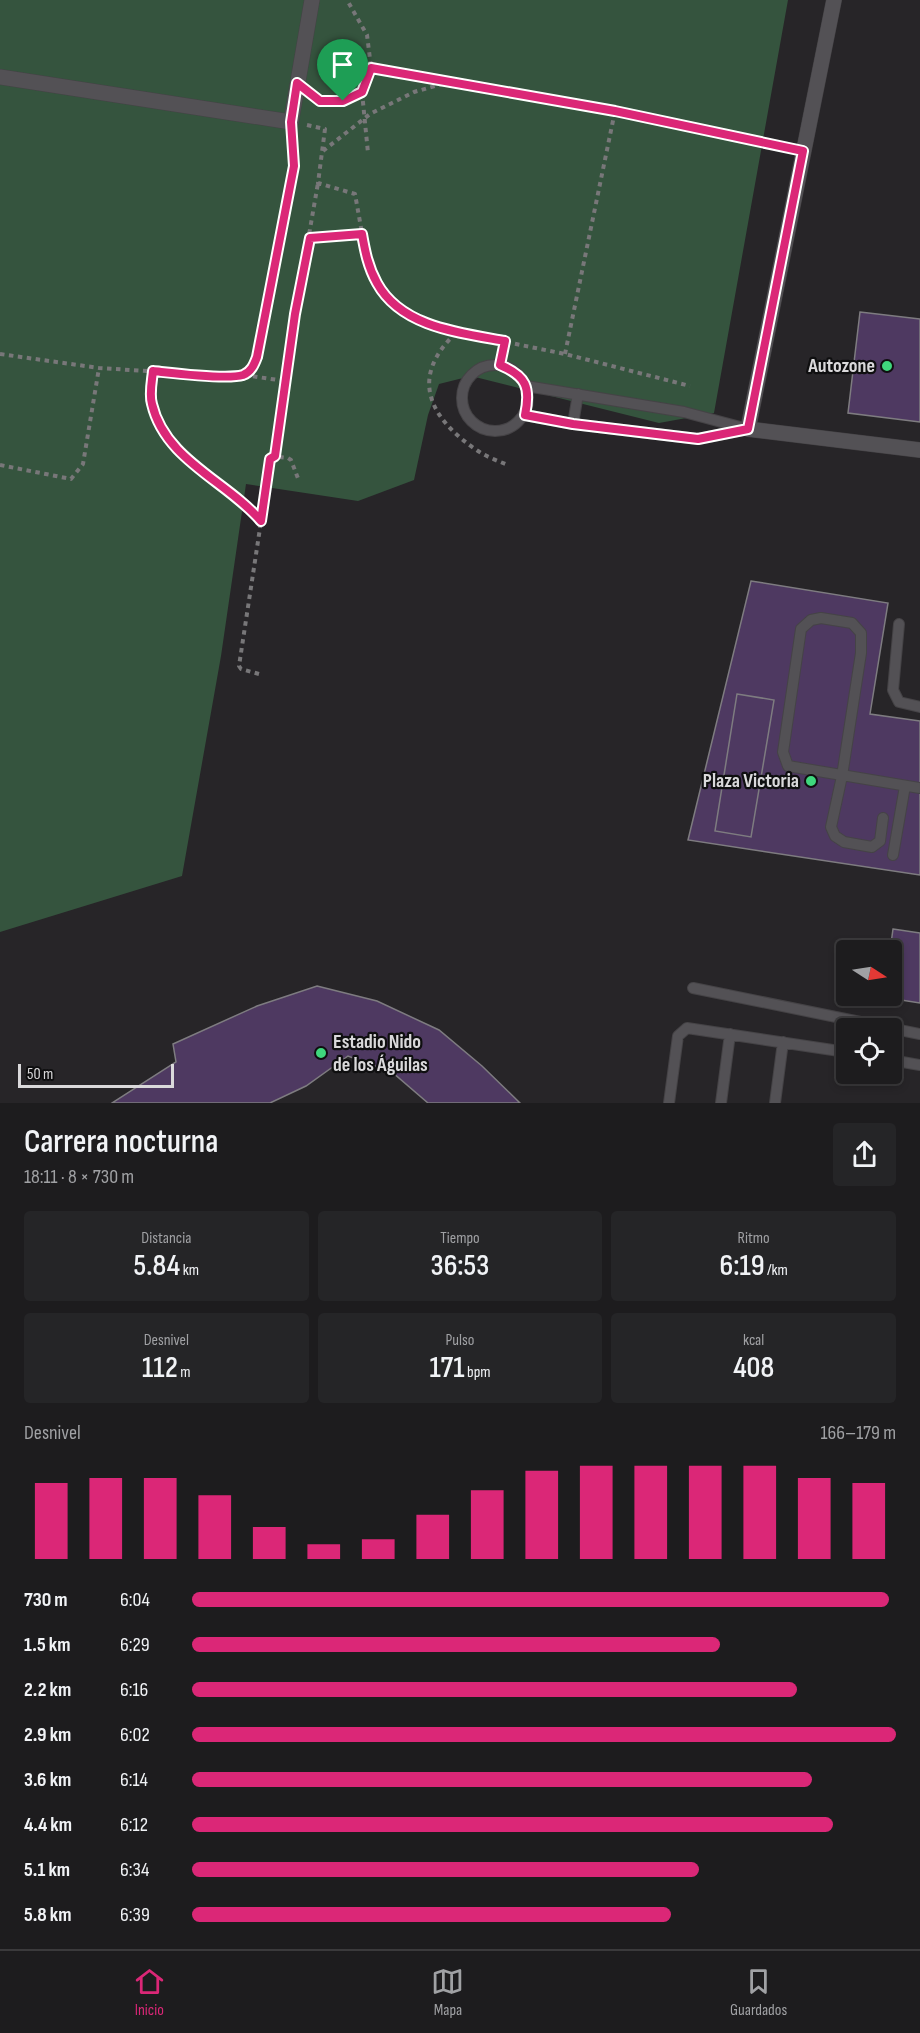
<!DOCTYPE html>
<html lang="es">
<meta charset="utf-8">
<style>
body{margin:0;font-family:"Sofia Sans Condensed",sans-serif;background:#252527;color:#f1f3f6;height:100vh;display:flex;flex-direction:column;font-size:22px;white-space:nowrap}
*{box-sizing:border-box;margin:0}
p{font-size:20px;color:#a0a1a4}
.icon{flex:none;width:33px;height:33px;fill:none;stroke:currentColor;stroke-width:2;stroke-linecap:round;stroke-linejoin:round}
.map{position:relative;height:1103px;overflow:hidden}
.details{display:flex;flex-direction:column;background:#1d1c1e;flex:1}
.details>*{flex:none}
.needle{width:39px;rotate:102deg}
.buttons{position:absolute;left:836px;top:940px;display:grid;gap:12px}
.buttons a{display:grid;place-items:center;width:66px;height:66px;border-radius:6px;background:#1d1c1e;box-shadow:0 3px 9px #0003,0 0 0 2px #3b3a3c;font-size:30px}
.scale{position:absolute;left:18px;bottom:15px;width:156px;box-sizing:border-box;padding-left:6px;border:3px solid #dad9db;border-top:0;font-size:16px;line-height:21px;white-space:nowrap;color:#dad9db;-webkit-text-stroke:4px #0f0f10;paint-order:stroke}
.pin{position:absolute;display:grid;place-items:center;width:51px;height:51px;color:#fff;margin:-62px -26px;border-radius:50% 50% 50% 0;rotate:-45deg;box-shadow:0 0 6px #0007}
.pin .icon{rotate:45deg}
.round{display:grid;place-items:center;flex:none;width:63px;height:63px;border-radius:6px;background:#252527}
.headline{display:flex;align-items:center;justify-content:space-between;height:102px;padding:0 24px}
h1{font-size:33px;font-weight:600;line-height:45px}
.stats{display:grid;grid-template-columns:repeat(3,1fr);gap:9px;height:102px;padding:6px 24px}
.stats div{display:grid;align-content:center;border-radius:6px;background:#252527;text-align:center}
.stats b{font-size:30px;font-weight:600}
.stats small{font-size:16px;font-weight:400}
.stats p{font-size:16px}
.chart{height:168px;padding:12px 24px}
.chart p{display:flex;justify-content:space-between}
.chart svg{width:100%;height:108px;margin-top:6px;stroke:#db2777;stroke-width:6}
ul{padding:0 24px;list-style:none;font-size:20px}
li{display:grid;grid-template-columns:96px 72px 1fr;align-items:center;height:45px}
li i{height:15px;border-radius:8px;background:#db2777}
.tab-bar{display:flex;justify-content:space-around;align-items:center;height:84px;border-top:2px solid #3b3a3c;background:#1d1c1e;font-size:16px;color:#a0a1a4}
.tab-bar a{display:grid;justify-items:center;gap:3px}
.tab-bar .on{color:#db2777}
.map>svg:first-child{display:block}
</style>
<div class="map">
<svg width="920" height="1103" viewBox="0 0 920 1103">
<rect width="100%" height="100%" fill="#272528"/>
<path fill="#35543e" d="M0,0H788L714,413L659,423L471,376L439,384L428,415L414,480L358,501L246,484L221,656L182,876L0,932Z"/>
<path fill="#4e3961" stroke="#7e7c80" stroke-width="1.5" d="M860,312L920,319V422L848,413Z
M751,581L888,603L870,714L920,721V875L688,840Z
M737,694L774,700L751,837L715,831Z
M893,929L920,933V1003L882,997L891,996L890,951Z
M317,986L377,1001L439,1030L482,1066L520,1103H428L393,1073L348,1056L306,1086L270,1103H112L176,1062L173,1044L257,1006Z"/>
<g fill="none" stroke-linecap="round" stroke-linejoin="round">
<g stroke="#454346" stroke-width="12">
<path id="service" d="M462 398a33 33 0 1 1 66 0a33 33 0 1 1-66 0Z
M526,386L684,412L744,428
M525,415L573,424L698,439L748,429
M573,424L578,394
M899,624L893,690L899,702L920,707
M883,818L880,841L872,847L844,842L835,836L831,827L842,776L861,653V633L852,623L821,618L811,620L801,629L783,752L788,766L920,788
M893,855L905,786
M693,988L920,1034
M891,1060L920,1065
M669,1103L678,1036L687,1028L846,1052
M721,1103L730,1034
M775,1103L783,1042"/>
</g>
<g stroke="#454346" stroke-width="16">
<path id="pedestrian" d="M0,77L291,122L312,0"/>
</g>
<g stroke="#454346" stroke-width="16">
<path id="minor" d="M834,0L748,429L920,450"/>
</g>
<path stroke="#787779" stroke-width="4" stroke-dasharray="4.5 4.5" stroke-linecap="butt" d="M371,68L615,111L788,148
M362,92L368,153
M312,95C328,107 345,100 362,92L371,67L367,35L347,0
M307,125L325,129L318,183L355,194L367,261L377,285L399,309L442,329L565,354L690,386
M323,151L370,114L414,92L449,82
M310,239L362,233
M456,333C408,378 430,419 478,451C487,457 498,461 508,465
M0,354L99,368L226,376C243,375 251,375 257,357L294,166L293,137
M565,354L615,111
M500,365L505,341
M153,371C152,381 149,394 152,404C165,460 226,480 260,520
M244,375L285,381
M275,456L285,373L318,183
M0,465L71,479L83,464L99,368
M259,674L241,669L239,666L271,456L288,458L291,460L299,481"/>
<use href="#service" stroke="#535155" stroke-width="10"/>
<use href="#pedestrian" stroke="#535155" stroke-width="15"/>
<use href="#minor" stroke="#535155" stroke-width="15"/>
</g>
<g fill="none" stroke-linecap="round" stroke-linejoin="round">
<g stroke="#fff" stroke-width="12">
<path id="route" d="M371,68L615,111L803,151L748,429L698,439L573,424L525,415C531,387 526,376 500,365L505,341C460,333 401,327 377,283C368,267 365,251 362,234L310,238L295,314L275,456L270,459L261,521C227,481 165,460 152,404C149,394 152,381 153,371C172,373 226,380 243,375C251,372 254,365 257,357L294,166L291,122L297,83L320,101H343L362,92Z"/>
</g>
<use href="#route" stroke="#db2777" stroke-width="8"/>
</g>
<g fill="#3fd77d" stroke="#0f0f10" stroke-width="2">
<circle cx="887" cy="366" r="6"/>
<circle cx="811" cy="781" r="6"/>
<circle cx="321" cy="1053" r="6"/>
</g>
<g text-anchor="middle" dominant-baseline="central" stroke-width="4.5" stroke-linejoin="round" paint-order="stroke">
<g font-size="20" font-weight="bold" fill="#dad9db" stroke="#0f0f10" text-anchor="end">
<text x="875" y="366">Autozone</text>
<text x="799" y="781">Plaza Victoria</text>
<text x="333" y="1042" text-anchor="start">Estadio Nido<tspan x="333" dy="23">de los Águilas</tspan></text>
</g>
</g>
</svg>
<div class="buttons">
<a><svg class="needle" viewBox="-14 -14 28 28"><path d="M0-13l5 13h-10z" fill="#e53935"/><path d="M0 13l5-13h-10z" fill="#a0a1a4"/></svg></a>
<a><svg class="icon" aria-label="locate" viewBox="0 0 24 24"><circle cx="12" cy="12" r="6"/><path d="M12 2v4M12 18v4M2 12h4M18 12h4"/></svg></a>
</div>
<div class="scale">50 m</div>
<div class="pin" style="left:343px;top:101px;background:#1e9e55"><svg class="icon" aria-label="arrive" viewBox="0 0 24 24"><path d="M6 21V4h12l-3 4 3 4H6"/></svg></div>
</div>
<section class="details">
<div class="headline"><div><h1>Carrera nocturna</h1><p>18:11 · 8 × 730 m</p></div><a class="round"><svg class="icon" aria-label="share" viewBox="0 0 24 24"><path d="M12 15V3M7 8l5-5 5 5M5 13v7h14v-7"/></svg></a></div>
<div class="stats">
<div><p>Distancia</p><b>5.84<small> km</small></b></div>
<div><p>Tiempo</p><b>36:53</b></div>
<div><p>Ritmo</p><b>6:19<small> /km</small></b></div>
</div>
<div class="stats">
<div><p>Desnivel</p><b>112<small> m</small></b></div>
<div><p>Pulso</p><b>171<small> bpm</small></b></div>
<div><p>kcal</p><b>408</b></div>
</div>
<div class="chart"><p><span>Desnivel</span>166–179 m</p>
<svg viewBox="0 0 160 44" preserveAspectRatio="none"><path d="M5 44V13M15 44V11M25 44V11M35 44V18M45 44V31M55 44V38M65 44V36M75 44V26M85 44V16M95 44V8M105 44V6M115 44V6M125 44V6M135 44V6M145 44V11M155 44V13"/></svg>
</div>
<ul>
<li><b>730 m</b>6:04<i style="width:99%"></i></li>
<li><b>1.5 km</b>6:29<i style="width:75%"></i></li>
<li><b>2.2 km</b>6:16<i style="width:86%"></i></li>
<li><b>2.9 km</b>6:02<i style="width:100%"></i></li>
<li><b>3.6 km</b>6:14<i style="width:88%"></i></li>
<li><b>4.4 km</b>6:12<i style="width:91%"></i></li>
<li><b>5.1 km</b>6:34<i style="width:72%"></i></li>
<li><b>5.8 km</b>6:39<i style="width:68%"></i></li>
</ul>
</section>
<nav class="tab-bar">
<a class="on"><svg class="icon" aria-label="home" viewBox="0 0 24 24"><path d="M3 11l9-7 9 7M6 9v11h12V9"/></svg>Inicio</a>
<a><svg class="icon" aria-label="map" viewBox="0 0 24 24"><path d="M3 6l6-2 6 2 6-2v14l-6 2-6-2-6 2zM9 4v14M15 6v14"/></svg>Mapa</a>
<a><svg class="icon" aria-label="saved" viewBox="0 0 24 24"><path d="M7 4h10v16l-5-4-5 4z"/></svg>Guardados</a>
</nav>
